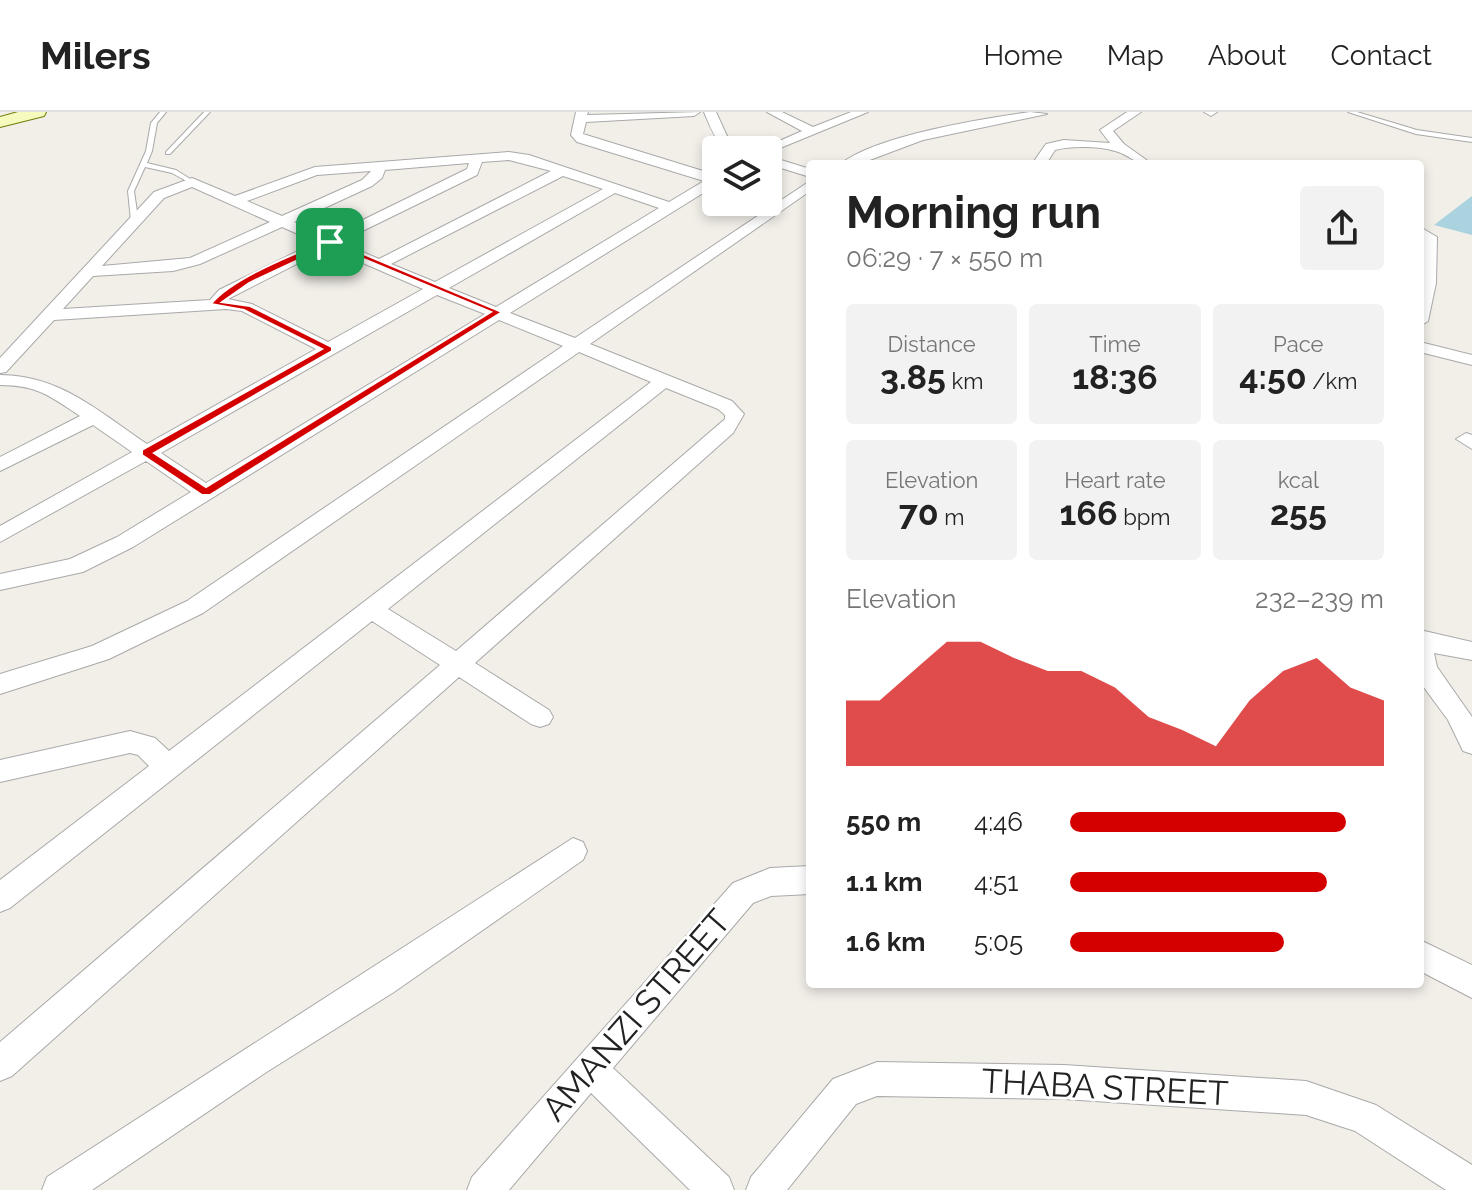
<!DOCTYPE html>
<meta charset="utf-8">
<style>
body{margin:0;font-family:Raleway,sans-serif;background:#f2f2f2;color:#222;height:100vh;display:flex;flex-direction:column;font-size:30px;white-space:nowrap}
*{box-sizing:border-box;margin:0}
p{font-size:26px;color:#767676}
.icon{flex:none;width:44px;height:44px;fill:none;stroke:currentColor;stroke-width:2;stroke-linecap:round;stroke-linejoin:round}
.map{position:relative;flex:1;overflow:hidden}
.drawer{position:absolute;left:806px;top:48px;width:618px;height:828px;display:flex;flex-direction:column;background:#fff;border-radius:8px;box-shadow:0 4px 12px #0003}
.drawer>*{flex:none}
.fabs{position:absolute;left:702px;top:24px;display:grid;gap:16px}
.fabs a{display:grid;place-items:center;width:80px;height:80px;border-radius:8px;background:#fff;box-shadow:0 4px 12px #0003;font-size:40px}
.pin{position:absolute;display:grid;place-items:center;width:68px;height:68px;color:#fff;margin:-34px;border-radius:16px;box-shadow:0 4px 12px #0006}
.round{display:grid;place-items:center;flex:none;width:84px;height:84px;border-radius:8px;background:#f2f2f2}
.headline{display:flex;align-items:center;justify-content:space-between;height:136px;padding:0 40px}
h1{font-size:44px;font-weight:700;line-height:60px}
.stats{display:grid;grid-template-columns:repeat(3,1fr);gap:12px;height:136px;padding:8px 40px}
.stats div{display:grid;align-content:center;border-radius:8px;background:#f2f2f2;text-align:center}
.stats b{font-size:34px;font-weight:700}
.stats small{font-size:22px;font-weight:400}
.stats p{font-size:22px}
.chart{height:224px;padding:16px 40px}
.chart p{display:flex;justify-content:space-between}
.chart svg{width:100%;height:144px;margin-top:8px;fill:#d40000;opacity:.7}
ul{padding:0 40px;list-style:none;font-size:26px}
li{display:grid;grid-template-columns:128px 96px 1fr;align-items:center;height:60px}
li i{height:20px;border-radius:10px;background:#d40000}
header{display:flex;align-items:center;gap:48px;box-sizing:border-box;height:112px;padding:0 40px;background:#fff;border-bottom:2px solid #e0e0e0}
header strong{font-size:38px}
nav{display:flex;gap:44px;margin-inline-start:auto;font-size:28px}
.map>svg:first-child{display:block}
</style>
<header>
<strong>Milers</strong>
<nav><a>Home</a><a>Map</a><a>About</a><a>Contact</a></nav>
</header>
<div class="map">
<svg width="1472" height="1078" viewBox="0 0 1472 1078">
<rect width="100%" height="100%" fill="#f2efe9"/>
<path fill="#aad3df" d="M1472,84V123L1434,113Z"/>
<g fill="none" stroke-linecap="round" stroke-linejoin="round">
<g stroke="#a9a9a9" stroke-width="2">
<path id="lane" d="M160,0H166L157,11L152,39L147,51L176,58L195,70L190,71L172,61L145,55L134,79L138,107L131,109L128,79L146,39L151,11Z
M204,0H210L170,42H166V40Z
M1348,0H1357L1417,18L1472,26V30L1416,22Z"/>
</g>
<g stroke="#a9a9a9" stroke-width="2">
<path id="street" d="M576,0H588L587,3L700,0L694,4L586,10L583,22L716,63V73L510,201L575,226L810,69V79L590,232L732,289L744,302L733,321L475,551L549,598L553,605L549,612L540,615L531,612L459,565L12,964L0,969V930L440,553L372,509L10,796L0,800V768L149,654L138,643L130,641L0,670V648L130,619L155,626L169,639L651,270L579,240L203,501L109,547L0,582V562L92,534L187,489L563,234L499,208L133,435L83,460L0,478V462L70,447L117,425L191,380L146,349L0,430V414L132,340L93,313L0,359V345L80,304C50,284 37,273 0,273V263C60,263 99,300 147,332L316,237L242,199L226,197L54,208L6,260L0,261V246L154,80L192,66L235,84L315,55L509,40L529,43L669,90L704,69L577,30L571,23ZM509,48L551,59L379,147L340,130L477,63L482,50ZM469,51L467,57L328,125L294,110L372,74L382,66L385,58ZM371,59L362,68L282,104L247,89L317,63ZM563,64L603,77L435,170L391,152ZM192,75L270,110L190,146L102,154L164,86ZM615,81L659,96L496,195L449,176ZM282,115L316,130L219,178L210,188L63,197L93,164L173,159L200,152ZM328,136L423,177L328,230L252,192L228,187ZM437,183L485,202L206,371L161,341ZM666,276L718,297L725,303V307L456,539L388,497Z
M704,0H716L727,24L745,38C717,38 714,23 704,0Z
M767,0H782L813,15L851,0H868L768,41V38H759L802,19Z
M1030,0L1047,2L923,28L859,52H841C874,24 985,6 1030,0Z
M1127,0H1141L1113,19L1124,32L1152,52C1132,52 1131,43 1115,39C1098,34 1071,34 1055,38L1046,52H1032L1046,32L1064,28L1110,31L1100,18Z
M1204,0H1217L1211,4Z
M768,44L810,57V65L768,52Z
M1420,115L1437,125L1436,171L1428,209L1420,214L1423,127Z
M1420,230L1472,243V253L1420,240Z
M1466,321L1472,323V337L1456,327Z
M1420,518L1472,530V548L1434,541L1437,555L1472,605V642L1463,639L1448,608L1420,570Z
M573,726L583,730L587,739L583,748L394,880L265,961L92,1078H42L47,1065Z
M810,754V782L771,784L753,791L613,956L729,1065L734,1078H690L591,981L509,1078H467L472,1065L733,771L770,756Z
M1420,828L1472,853V886L1420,859Z
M877,950L1064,953L1306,969L1376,993L1472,1053V1078H1446L1355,1019L1306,1003L1064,987L877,984L856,992L787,1078H746L751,1065L833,967Z"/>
</g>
<g stroke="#707d05" stroke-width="2">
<path id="secondary" d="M18,0H46L44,4L0,15V5Z"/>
</g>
<use href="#lane" fill="#fff" fill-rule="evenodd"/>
<use href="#street" fill="#fff" fill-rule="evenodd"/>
<use href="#secondary" fill="#f7fabf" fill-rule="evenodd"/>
</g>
<path fill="#d40000" stroke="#fff" stroke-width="2" fill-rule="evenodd" d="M330,128L502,200L210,383H202L142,343V338L322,237L244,198L211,192C231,167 298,140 330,128ZM330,133L491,200L206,375L154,341L332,239V235L250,194L222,190L249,171Z"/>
<g text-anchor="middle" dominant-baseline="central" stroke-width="6" stroke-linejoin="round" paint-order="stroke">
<g font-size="34" fill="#222" stroke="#fff">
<text transform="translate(636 903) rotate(-49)">AMANZI STREET</text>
<text transform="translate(1105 975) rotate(3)">THABA STREET</text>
</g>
</g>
</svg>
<div class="fabs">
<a><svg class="icon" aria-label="layers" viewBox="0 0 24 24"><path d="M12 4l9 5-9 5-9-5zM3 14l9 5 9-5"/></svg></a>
</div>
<div class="pin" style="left:330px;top:130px;background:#1e9e55"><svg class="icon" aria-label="arrive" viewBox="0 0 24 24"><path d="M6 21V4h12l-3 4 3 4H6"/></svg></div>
<section class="drawer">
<div class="headline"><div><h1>Morning run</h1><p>06:29 · 7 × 550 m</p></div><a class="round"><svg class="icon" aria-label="share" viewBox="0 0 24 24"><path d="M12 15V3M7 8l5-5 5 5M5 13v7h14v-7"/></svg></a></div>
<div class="stats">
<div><p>Distance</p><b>3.85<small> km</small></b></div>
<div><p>Time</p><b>18:36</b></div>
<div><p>Pace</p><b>4:50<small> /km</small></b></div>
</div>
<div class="stats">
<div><p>Elevation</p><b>70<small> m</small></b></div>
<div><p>Heart rate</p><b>166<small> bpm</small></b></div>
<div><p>kcal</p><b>255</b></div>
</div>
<div class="chart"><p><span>Elevation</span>232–239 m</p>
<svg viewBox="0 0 160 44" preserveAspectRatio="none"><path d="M0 44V24L10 24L20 15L30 6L40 6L50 11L60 15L70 15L80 20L90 29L100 33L110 38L120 24L130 15L140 11L150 20L160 24V44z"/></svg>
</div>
<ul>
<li><b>550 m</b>4:46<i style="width:88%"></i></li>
<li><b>1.1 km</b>4:51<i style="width:82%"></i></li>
<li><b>1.6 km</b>5:05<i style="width:68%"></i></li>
</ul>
</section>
</div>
